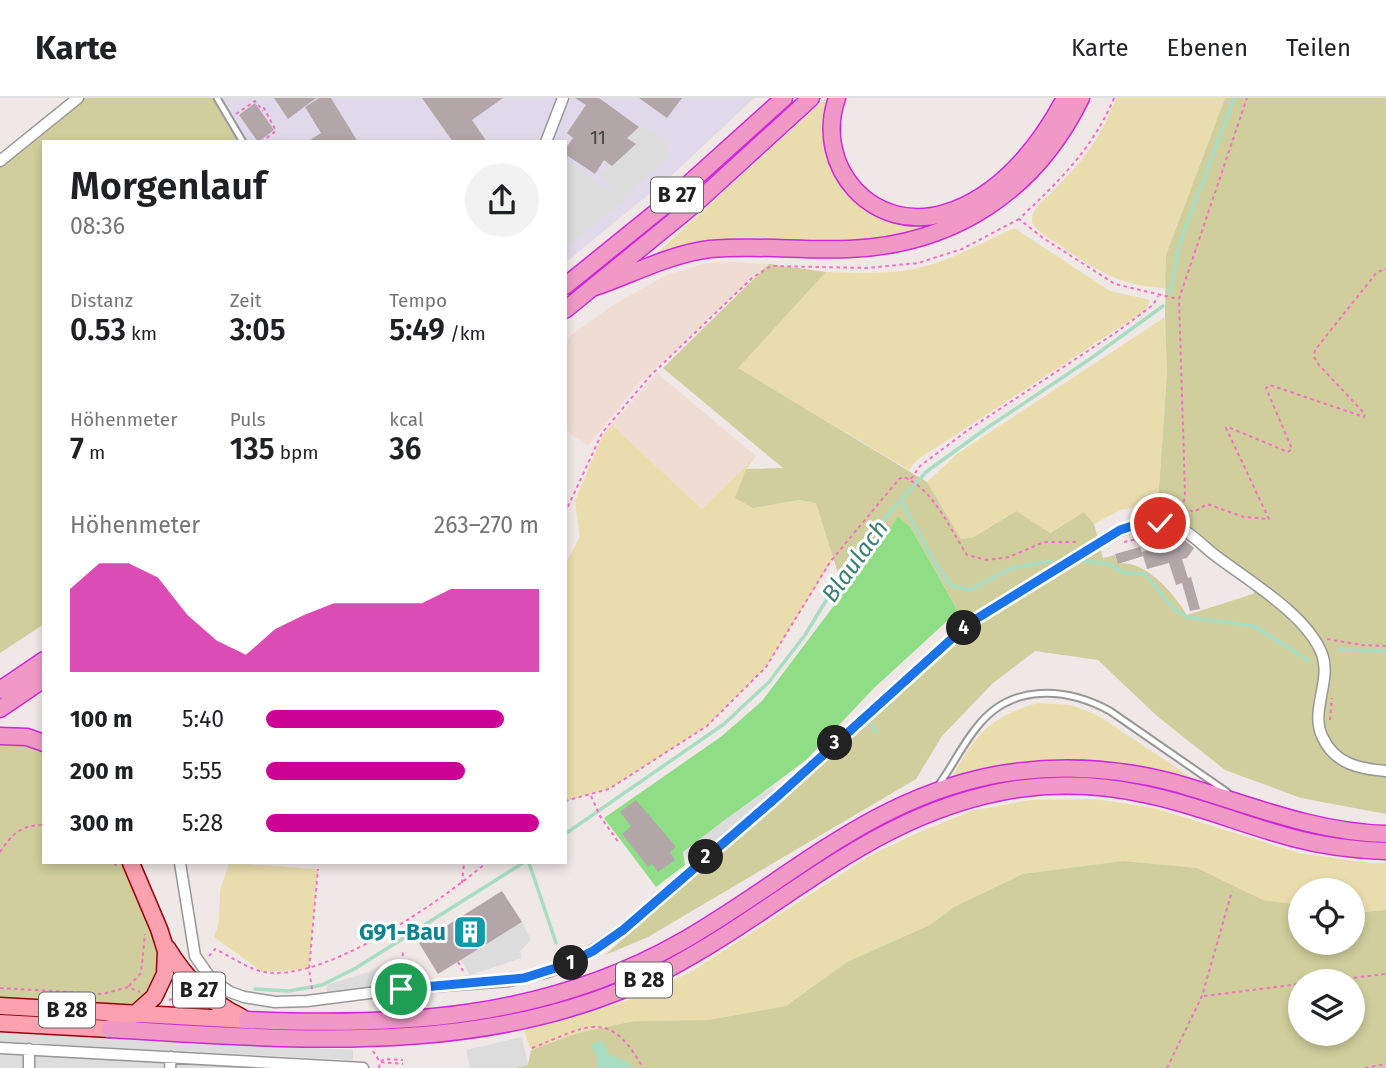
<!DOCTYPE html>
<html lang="de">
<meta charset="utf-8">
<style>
body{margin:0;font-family:"Fira Sans",sans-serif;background:#f2f2f2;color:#202124;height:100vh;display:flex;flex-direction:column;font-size:26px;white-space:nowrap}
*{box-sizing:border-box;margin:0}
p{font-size:23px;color:#757577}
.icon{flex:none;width:38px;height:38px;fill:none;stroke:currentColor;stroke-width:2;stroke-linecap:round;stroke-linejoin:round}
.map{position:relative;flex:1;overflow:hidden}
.panel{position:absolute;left:42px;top:42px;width:525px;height:724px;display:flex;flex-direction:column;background:#fff;border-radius:0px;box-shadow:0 4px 10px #0003}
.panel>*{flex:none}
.controls{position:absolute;left:1288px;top:780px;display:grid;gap:14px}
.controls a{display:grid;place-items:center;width:77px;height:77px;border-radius:50%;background:#fff;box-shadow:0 4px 10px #0003;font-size:35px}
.pin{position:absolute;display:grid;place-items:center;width:60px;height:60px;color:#fff;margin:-30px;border:4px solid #fff;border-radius:50%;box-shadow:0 2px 7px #0007}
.km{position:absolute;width:35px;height:35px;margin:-18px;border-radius:50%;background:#222;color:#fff;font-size:19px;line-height:35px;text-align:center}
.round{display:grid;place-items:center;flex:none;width:74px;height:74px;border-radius:37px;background:#f2f2f2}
.head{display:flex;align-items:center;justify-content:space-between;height:119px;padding:0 28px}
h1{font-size:38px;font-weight:600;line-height:52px}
.stats{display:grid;grid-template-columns:repeat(3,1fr);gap:10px;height:119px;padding:7px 28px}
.stats div{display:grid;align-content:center}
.stats b{font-size:30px;font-weight:600}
.stats small{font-size:19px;font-weight:400}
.stats p{font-size:19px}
.chart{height:196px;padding:14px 28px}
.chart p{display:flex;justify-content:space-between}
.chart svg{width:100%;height:126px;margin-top:7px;fill:#cd0395;opacity:.7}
ul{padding:0 28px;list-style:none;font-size:23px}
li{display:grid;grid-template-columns:112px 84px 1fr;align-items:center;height:52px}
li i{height:18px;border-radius:9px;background:#cd0395}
header{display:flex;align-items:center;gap:42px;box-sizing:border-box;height:98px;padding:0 35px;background:#fff;border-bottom:2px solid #e0e0e0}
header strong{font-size:33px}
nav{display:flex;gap:38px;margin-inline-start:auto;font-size:24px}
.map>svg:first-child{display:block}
</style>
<header>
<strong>Karte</strong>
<nav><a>Karte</a><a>Ebenen</a><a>Teilen</a></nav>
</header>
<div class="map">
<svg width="1386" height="970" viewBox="0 0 1386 970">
<rect width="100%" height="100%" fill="#f0e7e7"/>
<path fill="#deddde" d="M0,950L363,970H0Z"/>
<path fill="#e0d9e9" d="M217,0H754L672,77L565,165V44H243Z"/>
<path fill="#efdcd2" d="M733,164L769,166L637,287L588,348L565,331L566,241L610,209L667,177L706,165Z
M657,275L756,358L702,411L612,327Z"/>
<path fill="#e9ddae" d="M826,0H830L824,26L826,47L834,73L851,98L931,125L932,129L880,142L656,156Z
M1116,0H1225L1166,157V190C1112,189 1083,162 1040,134L1032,125C1031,111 1043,103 1052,94C1082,64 1101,41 1116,0Z
M1014,130L1110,193L1150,202L1146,212L917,362L909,372L737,270L826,174C853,175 881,176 908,172C945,166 980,146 1014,130Z
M1165,219L1167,275L1158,405L1120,412L1094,426L1084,414L1049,435L1015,413L974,439L961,441L927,384L957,356Z
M612,327L702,411L756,358L746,371L753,410L799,402L816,405L834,460L766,569L707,628L609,691L565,703V466L580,439L575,403L603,337Z
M1038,605L1071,607L1097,617L1201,686L1084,663L1024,664L952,679C977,635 989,619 1038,605Z
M1095,701L1154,710L1299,755L1371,765H1386V812L1353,815V793H1300V807L1263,802L1197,770L1124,763L954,809L930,827L847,864L786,908L708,922L634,923L578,935L531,952L524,933L626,903L691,874L869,758L922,733L971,713L1030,702Z
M229,765L318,771L309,871L263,874L214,839L219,824L220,793Z"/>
<path fill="#cfce9c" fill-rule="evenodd" d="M78,0H217L243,44H44V526L0,555V63Z
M1225,0H1386V716L1301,700L1225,672L1157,618L1098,562L1035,553L993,585L942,638L916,681L648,839L605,857L969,532L911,430L898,418L879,448L844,494L816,405L799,402L753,410L735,400L746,371L783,370L663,270L769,166L826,174L738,270L927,384L961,441L974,439L1016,413L1050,435L1084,414L1094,426L1103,460L1115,457L1118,466C1144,460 1175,497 1187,517L1253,496L1257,488L1180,430L1158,405L1167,275L1165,219L1166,157Z
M0,643L44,645V765H131L166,868L135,916L0,908Z
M1124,763L1197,770L1263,802L1300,807V845H1353V815L1386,812V970H514L528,967L531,952L578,935L634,923L708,922L786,908L847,864L930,827L954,809L1023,776ZM1300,884H1353V936H1300Z"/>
<path fill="#8fde86" d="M898,418L911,430L958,513L873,591L806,662L683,754L685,767L656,789L604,720L722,638L762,603L879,448Z"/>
<path fill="#dcdcdc" d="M641,27L669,45L665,52L671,59L622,101L624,103L565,150V61L618,99L600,78L635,47L627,40Z
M772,689L779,697L695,769L683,754L727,720Z
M522,824L531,842L520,853L522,860L470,877L461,862Z
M382,867L388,880L401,891L328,901L326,887L369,874Z
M0,934L353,952V962L0,944Z
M522,939L528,967L514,970H470L466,952Z"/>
<path fill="#a8ddc3" d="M600,942L606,948L608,956L628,964L631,970H597V960L591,947Z"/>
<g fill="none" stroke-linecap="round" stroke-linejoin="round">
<path stroke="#a8ddc3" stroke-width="3.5" d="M1170,195L1180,144L1234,0
M901,403L934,463L950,487L970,492L1012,470L1051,463
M1083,463L1109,466L1124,475L1145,476L1174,511L1186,519L1254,528L1308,562
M1339,552L1386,553
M869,624L877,634
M565,736L724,626L769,584L805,537L835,488L877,429L926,374L984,332L1090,261L1163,208
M529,765L556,845
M255,891L289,893L322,887L356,870L523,765"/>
</g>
<path fill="#b2a6a9" d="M274,0H316L288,21Z
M319,0H331L358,44H307L321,35L305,9Z
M422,0H503L472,22L487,44H453Z
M575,0H599L639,29L627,40L636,46L612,68L604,62L595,76L565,56V51L573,40L567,35L586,7Z
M639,0H682L667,20Z
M255,5L274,32L258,44L239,17Z
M1174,440H1182L1194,450L1187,460L1182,461L1188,480L1191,479L1200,511L1190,513L1182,485L1176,487L1169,465L1147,471L1142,454L1175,444Z
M1140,449L1143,458L1118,466L1115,456Z
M636,702L676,749L670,754L675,762L658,774L652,766L648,769L622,736L631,728L620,714Z
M502,793L522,824L438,876L419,845Z"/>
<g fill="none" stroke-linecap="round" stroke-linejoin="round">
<g stroke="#979797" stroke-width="9">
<path id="service" d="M217,0L243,44
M938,688C952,669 962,647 977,629C1011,585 1066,589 1110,613L1227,694"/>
</g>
<g stroke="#979797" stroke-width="13">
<path id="minor" d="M546,44L563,0
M0,63L78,0
M180,765L195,858L212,882L230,894L244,899L275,904L307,903L401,891L509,883L548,874L578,862L623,832L779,697L968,526L1111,437C1131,427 1151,422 1173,428C1191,433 1202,448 1216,458C1249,483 1307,517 1322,556C1332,583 1309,614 1323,640C1335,666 1360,671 1386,673
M0,950L363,970
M29,970V951
M170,970L171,959"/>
</g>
<g stroke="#9a020a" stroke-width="19">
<path id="primary" d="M167,850C186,881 208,903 241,919
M0,908L247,922
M0,925L110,931L135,916L154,899L165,876L166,853L159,831L131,765"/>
</g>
<g stroke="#ce29d9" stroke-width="19">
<path id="trunk" d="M837,0C813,69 873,137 945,115C999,99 1040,48 1065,0
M565,188L664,108L784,0
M595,189C633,176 670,156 710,151C756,147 803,153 849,151C953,147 1035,94 1081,0
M565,212L696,105L811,0
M0,592L44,562
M0,611L44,581
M0,638L27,639L44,645
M247,922C400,929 545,921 681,844C788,783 869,701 995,677C1055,666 1116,669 1175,685C1245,705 1312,734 1386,736
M110,931C298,942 493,961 666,872C788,808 874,713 1017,691C1059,685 1103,687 1144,696C1195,706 1243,727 1293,740C1323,748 1354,752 1386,753"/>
</g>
<path stroke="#f870c4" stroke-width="2" stroke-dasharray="3.5 3.5" stroke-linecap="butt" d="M1114,0C1092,52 1059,83 1019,121L1043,140L1115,186L1178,201
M236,16L255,3L263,13
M261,44L276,33L264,10L262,12
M911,381L920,368L968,332L1118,233L1153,207L1158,198
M1183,410L1194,414L1207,406L1244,419L1269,421L1226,330L1228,329L1288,354L1292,351L1266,290L1270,287L1364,319L1365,316L1319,267L1314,259L1315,252L1377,174L1386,171
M565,415L602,335L650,278L752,180L771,168L867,170L918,165L962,151L1019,121
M1182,418L1185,394L1179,201L1247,0
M1145,436L1150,452
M1124,444L1146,439
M1327,541L1362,547L1386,548
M1330,622L1332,600
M591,698L600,718L619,745
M565,703L609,691L707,628L766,569L830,464L899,381L904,379C934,392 950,431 967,457L987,462L1009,459L1044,444H1078
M0,754C12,736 21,727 44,727
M114,765L118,770
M462,785L464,765
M209,858L215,851C230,858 248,871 264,874C324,885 441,803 486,765
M458,864L463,873
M402,879L403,852
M1319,884L1386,876
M129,888L141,875L145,836
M0,890L103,896L128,889L140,894
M312,891L309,871L318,771
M1204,898L1300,886
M169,902L175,900L178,888
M532,950C586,929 609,908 643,970
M373,953L380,964L403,966
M379,970L380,964L384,961L403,962
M1167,970L1202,898L1232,793
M1365,970L1386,966"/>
<use href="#service" stroke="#fff" stroke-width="5"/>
<use href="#minor" stroke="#fff" stroke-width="10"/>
<use href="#primary" stroke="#fba1af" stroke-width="16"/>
<use href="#trunk" stroke="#f098c6" stroke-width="16"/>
</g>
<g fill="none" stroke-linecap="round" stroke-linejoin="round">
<g stroke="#fff" stroke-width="14">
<path id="route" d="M401,891L524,880L565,867L593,853L623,832L779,697L968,526L1120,432L1135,427L1160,425"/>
</g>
<use href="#route" stroke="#1a73e8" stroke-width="9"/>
</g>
<defs>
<g id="building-square" transform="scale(1.75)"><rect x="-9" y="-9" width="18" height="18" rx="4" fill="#0f9aa8" stroke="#fff"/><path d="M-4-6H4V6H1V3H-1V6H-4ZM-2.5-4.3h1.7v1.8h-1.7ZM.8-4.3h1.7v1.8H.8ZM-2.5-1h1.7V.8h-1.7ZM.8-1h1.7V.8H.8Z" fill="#fff"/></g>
</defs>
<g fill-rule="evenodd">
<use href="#building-square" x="470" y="834"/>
</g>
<g text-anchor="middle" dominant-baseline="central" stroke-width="6" stroke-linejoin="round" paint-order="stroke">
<g font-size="19" fill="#444242">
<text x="598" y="39">11</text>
</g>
<g fill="#fff" stroke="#636363" stroke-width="2">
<rect x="651" y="79.5" width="52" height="35" rx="5"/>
<rect x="616" y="864.5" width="56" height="35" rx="5"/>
<rect x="173" y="874.5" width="52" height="35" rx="5"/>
<rect x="39" y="894.5" width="56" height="35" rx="5"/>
</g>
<g font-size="21" font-weight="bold" fill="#202020">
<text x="677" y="97">B 27</text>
<text x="644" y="882">B 28</text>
<text x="199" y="892">B 27</text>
<text x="67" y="912">B 28</text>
</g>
<g font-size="23" font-weight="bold" fill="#0d838f" stroke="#fff" text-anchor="end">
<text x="446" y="834">G91-Bau</text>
</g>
<g font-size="24" font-style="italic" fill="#3b8071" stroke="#fff">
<text transform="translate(855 463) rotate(-54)">Blaulach</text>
</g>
</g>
</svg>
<div class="controls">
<a><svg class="icon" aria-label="locate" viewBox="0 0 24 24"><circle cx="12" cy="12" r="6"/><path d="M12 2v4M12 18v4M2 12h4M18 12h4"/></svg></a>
<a><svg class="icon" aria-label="layers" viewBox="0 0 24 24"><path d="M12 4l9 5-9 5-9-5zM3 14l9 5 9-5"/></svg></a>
</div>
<div class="pin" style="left:401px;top:891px;background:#1e9e55"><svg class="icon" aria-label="arrive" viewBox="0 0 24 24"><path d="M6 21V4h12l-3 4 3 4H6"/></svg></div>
<div class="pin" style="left:1160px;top:425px;background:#d93025"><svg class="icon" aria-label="check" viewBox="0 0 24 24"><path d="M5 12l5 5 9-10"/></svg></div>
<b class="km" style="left:571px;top:865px">1</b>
<b class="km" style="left:706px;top:759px">2</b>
<b class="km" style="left:835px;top:645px">3</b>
<b class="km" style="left:964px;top:530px">4</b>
<section class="panel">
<div class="head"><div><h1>Morgenlauf</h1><p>08:36</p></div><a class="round"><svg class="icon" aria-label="share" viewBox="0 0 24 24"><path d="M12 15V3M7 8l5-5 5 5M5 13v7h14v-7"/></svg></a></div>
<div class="stats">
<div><p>Distanz</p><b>0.53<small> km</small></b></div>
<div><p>Zeit</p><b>3:05</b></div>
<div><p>Tempo</p><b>5:49<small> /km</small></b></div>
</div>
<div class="stats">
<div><p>Höhenmeter</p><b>7<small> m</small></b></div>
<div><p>Puls</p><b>135<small> bpm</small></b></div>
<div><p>kcal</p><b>36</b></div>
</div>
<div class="chart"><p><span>Höhenmeter</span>263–270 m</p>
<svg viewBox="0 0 160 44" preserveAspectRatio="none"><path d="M0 44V15L10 6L20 6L30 11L40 24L50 33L60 38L70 29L80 24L90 20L100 20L110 20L120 20L130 15L140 15L150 15L160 15V44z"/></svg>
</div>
<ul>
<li><b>100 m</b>5:40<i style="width:87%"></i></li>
<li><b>200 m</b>5:55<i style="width:73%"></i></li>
<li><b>300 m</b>5:28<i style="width:100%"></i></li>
</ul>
</section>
</div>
